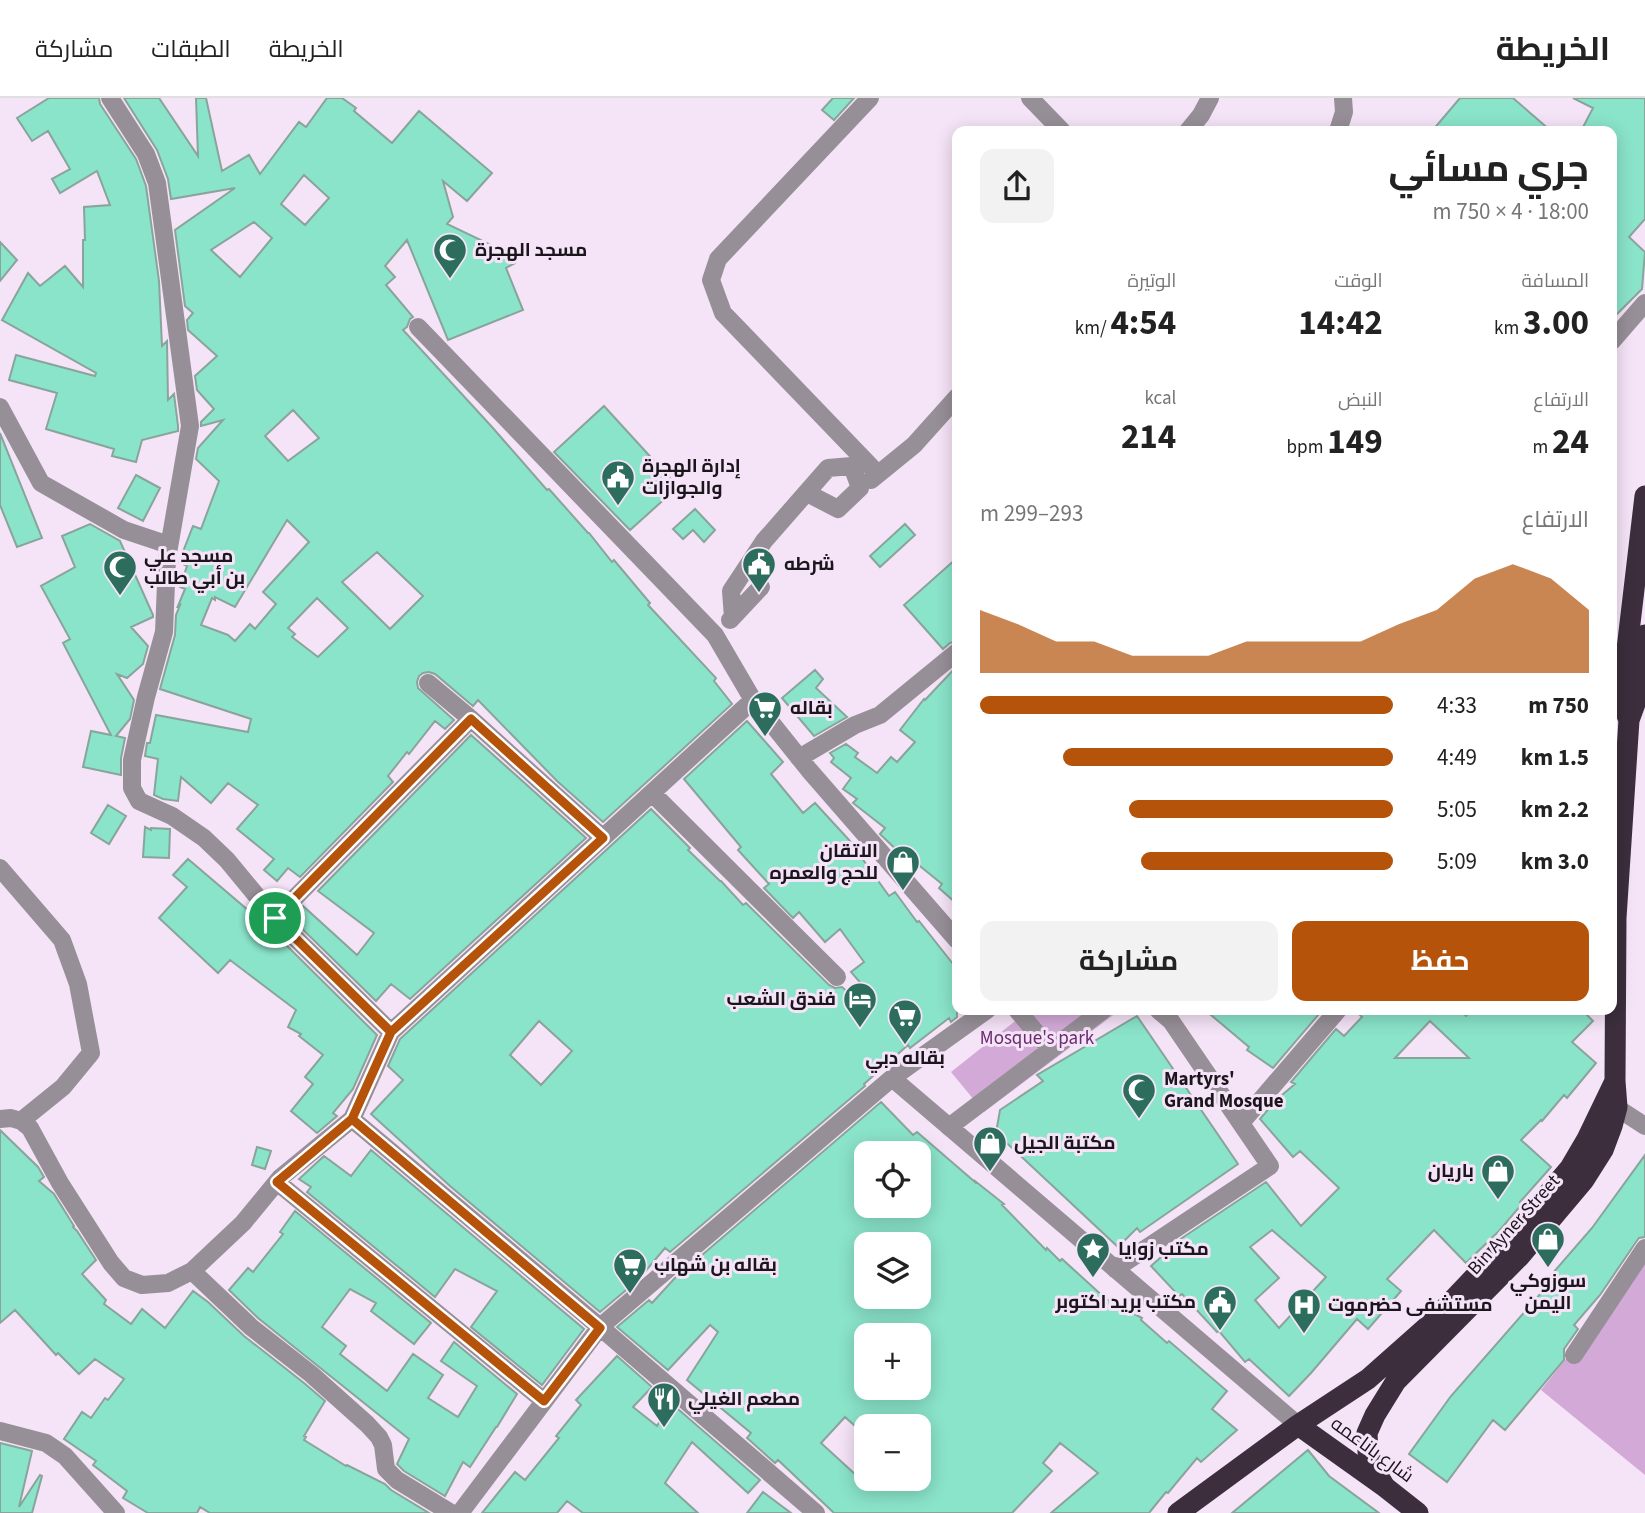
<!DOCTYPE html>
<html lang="ar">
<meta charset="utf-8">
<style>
body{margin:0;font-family:"Source Sans 3",Cairo,sans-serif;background:#f2f2f2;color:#222;direction:rtl;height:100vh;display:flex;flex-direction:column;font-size:26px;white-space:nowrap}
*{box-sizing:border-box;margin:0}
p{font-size:23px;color:#767676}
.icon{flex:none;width:38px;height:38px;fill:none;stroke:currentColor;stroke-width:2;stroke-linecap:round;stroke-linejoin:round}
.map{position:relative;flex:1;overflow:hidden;direction:ltr}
.panel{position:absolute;left:952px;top:28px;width:665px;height:889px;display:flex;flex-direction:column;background:#fff;border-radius:14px;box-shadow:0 4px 18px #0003;direction:rtl}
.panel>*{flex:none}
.tools{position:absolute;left:854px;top:1043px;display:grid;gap:14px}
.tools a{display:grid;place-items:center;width:77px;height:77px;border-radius:14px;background:#fff;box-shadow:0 4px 18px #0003;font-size:35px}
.pin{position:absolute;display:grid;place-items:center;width:60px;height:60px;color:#fff;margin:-30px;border:4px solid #fff;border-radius:50%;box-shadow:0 2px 7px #0007}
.round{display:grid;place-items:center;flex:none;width:74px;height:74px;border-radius:14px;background:#f2f2f2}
.overview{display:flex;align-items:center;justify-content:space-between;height:119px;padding:0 28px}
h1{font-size:38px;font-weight:700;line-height:52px}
.metrics{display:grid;grid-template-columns:repeat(3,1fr);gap:10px;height:119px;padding:7px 28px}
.metrics div{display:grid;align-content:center}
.metrics b{font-size:35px;font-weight:700}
.metrics small{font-size:19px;font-weight:400}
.metrics p{font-size:19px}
.chart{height:196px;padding:14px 28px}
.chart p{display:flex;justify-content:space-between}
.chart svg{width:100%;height:126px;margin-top:7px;fill:#b45309;opacity:.7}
.button{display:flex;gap:14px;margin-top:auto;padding:14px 28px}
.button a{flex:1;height:80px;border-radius:14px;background:#b45309;color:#fff;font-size:28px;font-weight:700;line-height:80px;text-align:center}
.button a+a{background:#f2f2f2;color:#222}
ul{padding:0 28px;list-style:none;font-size:23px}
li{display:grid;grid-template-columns:112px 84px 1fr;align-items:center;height:52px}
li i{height:18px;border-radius:9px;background:#b45309}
header{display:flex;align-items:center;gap:42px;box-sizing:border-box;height:98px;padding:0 35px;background:#fff;border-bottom:2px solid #e0e0e0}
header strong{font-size:33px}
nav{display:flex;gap:38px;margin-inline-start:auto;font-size:24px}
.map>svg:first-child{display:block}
</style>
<header>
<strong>الخريطة</strong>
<nav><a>الخريطة</a><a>الطبقات</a><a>مشاركة</a></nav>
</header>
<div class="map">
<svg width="1645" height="1415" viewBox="0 0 1645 1415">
<rect width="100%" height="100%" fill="#f5e3f7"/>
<path fill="#d3aad7" d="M1029,912H1120L984,1014L951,974Z
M1645,1161V1377L1541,1292Z"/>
<path fill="#8ae4ca" stroke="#89a49b" stroke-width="2" fill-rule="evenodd" d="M49,0H99L100,6L136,61L146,88L159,183L162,248L167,243L168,302L174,296L178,328V333L142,342L136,364L112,358L114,351L46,331L57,295L9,282L16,257L95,278L96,275L2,222L28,175L40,188L65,168L83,189V142H85L84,109L110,107L97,73L60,95L52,81L70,71L48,33L32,43L17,20Z
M124,0H159L198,58L196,0H206L222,73L249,57L260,76L299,24L306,29L327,0H342L356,10L354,13L392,45L419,13L492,75L467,103L443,83L453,119L447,126L510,156L515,165L506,170L523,212L448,242L407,142L385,168L395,179L386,187L413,219L410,221L407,229L403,232L492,329L547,392L549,391L588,435H589L612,464L614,462L650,505L648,507L716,580L714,583L732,606L603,724L557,683L478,602L473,608L435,576L429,574L423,575L419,578L417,584L418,590L454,622L445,631L435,623L409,656L407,654L388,678L393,684L300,779L288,770L277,783L264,772L274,761L237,731L258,707L228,685L211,705L181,679L178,703L163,701L154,697L158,661L145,658L147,645H150L156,617L248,634L251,621L160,591L175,537L176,517L180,507L178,508L185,491L180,489L187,468L179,464L193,428L201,431L219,383L196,361L198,350L223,322L201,328V324L214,311L197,292L195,278L217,258L188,232L187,222L193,215L185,208L175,132L235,90L171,101L168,81L157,52ZM304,77L329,100L305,127L281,106ZM254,124L272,140L240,179L211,152ZM293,312L319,340L288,363L265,338ZM287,422L309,444L263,494L276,506L255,531L250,526L235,543L228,537L201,527L212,500L215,502V499L235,509ZM377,454L423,498L390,531L342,484ZM317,500L348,530L318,559L292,539L295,536L288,530Z
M833,0H854L834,22L822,12Z
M1460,0H1513L1551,33H1432Z
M1573,0H1645V121L1629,139L1645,154L1642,191L1612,221V33H1581L1593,10Z
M0,144L17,162L0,183Z
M604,308L678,389L630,432L554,354Z
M0,335L42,440L17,449L0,407Z
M136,377L160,390L143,423L118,410Z
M695,411L715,432L704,444L693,432L683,441L673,431Z
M90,426L120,443L153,517V519L131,529L148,548L143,566L127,580L117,576L134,602L130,621L116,638L125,640L121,660V677L83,669L91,633L111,637L63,545L70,541L41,488L75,469L62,438Z
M905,426L915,437L880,469L870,458Z
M957,460V543L950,545L943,551L904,507Z
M957,568V806L939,790L942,786L905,756L903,758L881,737L880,736L885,730L853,705L857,701L843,691L851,680L831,664L834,660L830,655L846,646L858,655L855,659L877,675L891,659L897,664L915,644L900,632L924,601L925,602Z
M815,572L823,581L816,590L847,619L814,638L782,600Z
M747,623L783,664L771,676L803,715L815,705L861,755L859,756L889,798L895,794L917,824L919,823L957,871V919L951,924L949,920L910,950L908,947L864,986L865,988L670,1154L665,1150L638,1182L600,1214L450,1088L371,1016L403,982L388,968L400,941L651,711L690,750L688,752L720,783H721L743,807L746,805L829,887L835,890L842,889L862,906L871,897L851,874L864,864L840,831L825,844L799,814L793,820L764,790L769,786L738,752L741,749L684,681ZM539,923L572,953L541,987L510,957Z
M471,637L586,740L410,901L391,886L376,903L291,820L303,808L357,857L374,835L318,793Z
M108,707L126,718L109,746L91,735Z
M145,729L151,732V730L170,731L169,760L143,759Z
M188,761L269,830L377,937L353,991L333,1015L337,1018L317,1035L291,1013L313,986L305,979L323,957L299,938L301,936L288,929L296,912L230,862L218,875L159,820L187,789L173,777Z
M1205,912H1315L1319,916L1273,970L1247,952L1249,949Z
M1355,912H1459L1466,918L1472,912H1582L1593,923L1572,944L1596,965L1567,1000L1564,997L1542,1023L1541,1022L1521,1042L1551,1069L1520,1104L1522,1106L1499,1133L1466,1165L1434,1132L1387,1181L1401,1193L1368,1231L1357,1221L1311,1275L1289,1298L1249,1261L1245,1264L1219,1233L1217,1234L1182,1196L1179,1198L1151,1168L1182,1140L1266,1084L1301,1128L1339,1090L1300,1053L1293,1059L1260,1021L1275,1003L1295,986L1291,984L1336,931L1344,938L1362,919ZM1430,923L1469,960H1395ZM1272,1132L1326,1179L1279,1230L1255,1202L1279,1180L1250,1149Z
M1137,918L1238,1066L1140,1134L1137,1130L1118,1149L996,1035L1000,1012L1043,983L1037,977Z
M881,1004L913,1037L917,1034L975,1084V1083L1004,1106L1002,1107L1046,1152L1047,1150L1060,1163L1062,1161L1106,1201L1142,1220L1141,1222L1167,1245L1169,1243L1227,1293L1212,1311L1237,1332L1201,1364L1197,1360L1168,1395L1166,1394L1149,1415H1051L1098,1375L1060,1345L1043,1365L1052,1373L1012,1415H834L778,1362L775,1365L747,1340L751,1335L687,1282L718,1234L710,1227L668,1272L617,1229L649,1202L652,1205L674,1181ZM866,1055H919V1108H866ZM866,1146H919V1199H899L893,1206L884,1199H866ZM866,1237H919V1290H866ZM845,1319L866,1338V1328H919V1381H866V1367L856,1377L821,1345Z
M0,1032L38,1069L44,1079L39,1083L54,1096L74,1128L73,1129L77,1133L96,1162L82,1176L106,1202L104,1206L131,1226L142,1211L165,1230L193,1193L208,1204L244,1238L304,1285L325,1303L304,1338L306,1339L304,1342L346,1368L347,1367L385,1386L391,1392L429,1415H210L200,1409L197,1415H148L123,1400L127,1393L93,1367L96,1363L64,1341L82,1314L91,1320L105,1300L108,1302L124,1281L95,1261L79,1276L58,1255L56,1257L15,1212L0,1225Z
M257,1049L271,1053L265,1071L252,1067Z
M371,1052L584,1231L542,1287L471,1229L497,1193L455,1171L435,1199L307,1094L311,1089L299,1081L324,1058L351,1078Z
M1645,1057V1139L1639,1140L1636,1144L1600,1197L1574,1227L1578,1231L1564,1251V1262L1505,1332L1493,1322L1447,1384L1409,1356L1451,1298L1549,1186L1546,1183L1592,1130Z
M295,1113L431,1225L414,1246L371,1213L376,1205L350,1191L322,1229L346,1248L340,1256L387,1293L413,1256L443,1277L428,1300L458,1319L477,1288L441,1263L454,1244L517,1296L497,1329H496L470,1369L463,1364L445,1398L404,1373L397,1366L409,1341L258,1220L229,1192L248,1170L253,1174L283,1136L280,1134Z
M617,1258L652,1289L633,1309L657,1328L671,1305L760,1382L748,1395L692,1344L665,1385L698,1415H583L567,1403L557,1415H482L515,1374L525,1382L559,1340L556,1338L581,1307L576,1302Z
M0,1345L32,1353L19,1409L40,1377L42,1378L32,1415H0Z
M1308,1352L1329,1378L1379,1415H1232Z
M763,1394L791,1415H747Z"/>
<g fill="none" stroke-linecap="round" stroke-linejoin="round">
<path stroke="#978f97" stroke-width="18" d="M110,0L146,56L157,85L190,328L167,461L164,534L146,599L132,662V690L139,703L172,718L204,740L227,762L275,820L391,934
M870,0L718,161L711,182L723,215L878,376
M1030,0L1062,33
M1188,33L1201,17L1210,0
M1338,33L1344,14L1343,0
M418,229L715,537L753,602L809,672L957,842
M1612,243L1645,205
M0,309L41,385L124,432L169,447
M871,382L914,347L957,299
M733,519L731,493L764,443L828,370L852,368L860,390L838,411L807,395
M730,522L761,489
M428,585L471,621L603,740
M799,660L855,627L880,617L957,554
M652,695L837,879
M0,770L62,842L78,886L91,955L63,989L21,1023
M275,820L471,621
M1017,912L1051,952
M892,980L1298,1327
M1608,1004L1645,1028
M0,1021L11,1020L21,1023L30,1030L60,1085L111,1165L124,1180L142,1187L168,1185L192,1173L243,1125L280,1080L352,1021L391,934L753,602
M352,1021L600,1229L816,1415
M1241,1025L1338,912
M949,1029L1103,912
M277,1084L544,1303
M1115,1171L1270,1068L1171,923L1158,912
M192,1173L251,1229L311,1276L367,1326L379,1339L383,1347L386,1371L397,1382L451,1415
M1574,1257L1645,1150
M0,1333L46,1345L65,1358L116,1415
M460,1415L600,1229L892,980L987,912"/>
<path stroke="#3c2e3d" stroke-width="21" d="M1629,622L1621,602L1645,398
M1298,1327L1385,1389L1418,1415
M1385,1389L1374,1371L1368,1354L1367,1335L1375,1317L1396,1283L1520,1158L1584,1082L1603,1052L1612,1028L1617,1009L1615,983L1616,820L1629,622L1636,603L1645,537
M1178,1415L1298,1327L1368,1281L1430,1226L1502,1150L1570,1070L1587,1041L1614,985"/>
</g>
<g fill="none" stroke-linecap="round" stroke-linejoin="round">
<g stroke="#fff" stroke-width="14">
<path id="route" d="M275,820L391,934L352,1021L277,1084L544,1303L600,1230L352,1021L391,934L603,740L471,621L275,820"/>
</g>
<use href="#route" stroke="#b45309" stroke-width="9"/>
</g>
<defs>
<g id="mosque-pin" transform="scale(1.75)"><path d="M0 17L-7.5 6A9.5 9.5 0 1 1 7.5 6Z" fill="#2c6d5d" stroke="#f5e3f7"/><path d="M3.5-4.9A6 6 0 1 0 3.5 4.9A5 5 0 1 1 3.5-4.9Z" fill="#fff"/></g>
<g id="civic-pin" transform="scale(1.75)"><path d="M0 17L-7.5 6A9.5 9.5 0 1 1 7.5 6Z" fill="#2c6d5d" stroke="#f5e3f7"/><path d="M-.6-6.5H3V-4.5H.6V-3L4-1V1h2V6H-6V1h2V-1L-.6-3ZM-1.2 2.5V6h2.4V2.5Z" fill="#fff"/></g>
<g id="supermarket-pin" transform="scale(1.75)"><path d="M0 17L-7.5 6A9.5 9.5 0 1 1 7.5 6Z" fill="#2c6d5d" stroke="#f5e3f7"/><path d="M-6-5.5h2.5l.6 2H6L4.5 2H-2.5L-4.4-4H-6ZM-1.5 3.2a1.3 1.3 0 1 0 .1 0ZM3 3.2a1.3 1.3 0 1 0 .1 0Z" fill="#fff"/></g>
<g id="shop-pin" transform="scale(1.75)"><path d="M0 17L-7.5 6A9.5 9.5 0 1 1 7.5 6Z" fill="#2c6d5d" stroke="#f5e3f7"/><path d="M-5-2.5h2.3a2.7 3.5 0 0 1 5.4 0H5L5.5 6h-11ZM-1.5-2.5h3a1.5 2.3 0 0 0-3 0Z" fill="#fff"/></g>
<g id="hotel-pin" transform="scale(1.75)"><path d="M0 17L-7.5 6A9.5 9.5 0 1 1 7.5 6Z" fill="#2c6d5d" stroke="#f5e3f7"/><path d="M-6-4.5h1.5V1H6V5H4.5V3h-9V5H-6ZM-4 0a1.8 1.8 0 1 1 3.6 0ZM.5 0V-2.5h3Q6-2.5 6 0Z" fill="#fff"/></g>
<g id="sight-pin" transform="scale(1.75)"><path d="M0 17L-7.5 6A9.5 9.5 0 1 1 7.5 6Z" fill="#2c6d5d" stroke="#f5e3f7"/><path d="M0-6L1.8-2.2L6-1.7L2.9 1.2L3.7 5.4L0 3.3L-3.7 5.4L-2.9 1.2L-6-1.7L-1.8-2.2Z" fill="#fff"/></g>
<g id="hospital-pin" transform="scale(1.75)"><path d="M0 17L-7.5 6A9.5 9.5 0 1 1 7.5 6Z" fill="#2c6d5d" stroke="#f5e3f7"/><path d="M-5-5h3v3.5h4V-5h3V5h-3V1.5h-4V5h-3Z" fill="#fff"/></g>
<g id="restaurant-pin" transform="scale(1.75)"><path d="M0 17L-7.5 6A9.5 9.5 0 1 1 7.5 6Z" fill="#2c6d5d" stroke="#f5e3f7"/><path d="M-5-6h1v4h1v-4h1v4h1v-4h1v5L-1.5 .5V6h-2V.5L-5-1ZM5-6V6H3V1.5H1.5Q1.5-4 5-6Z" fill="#fff"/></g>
</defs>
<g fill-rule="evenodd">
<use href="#mosque-pin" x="450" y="152"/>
<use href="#civic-pin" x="618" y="379"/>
<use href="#civic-pin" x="759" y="466"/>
<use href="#mosque-pin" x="120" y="469"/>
<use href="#supermarket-pin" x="765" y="610"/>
<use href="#shop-pin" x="903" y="764"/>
<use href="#hotel-pin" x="860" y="901"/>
<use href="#supermarket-pin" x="905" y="918"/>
<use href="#mosque-pin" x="1139" y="992"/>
<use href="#shop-pin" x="990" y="1045"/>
<use href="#shop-pin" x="1498" y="1073"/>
<use href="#shop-pin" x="1548" y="1141"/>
<use href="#sight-pin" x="1093" y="1151"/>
<use href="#supermarket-pin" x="630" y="1167"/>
<use href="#civic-pin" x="1220" y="1204"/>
<use href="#hospital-pin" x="1304" y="1207"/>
<use href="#restaurant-pin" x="664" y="1301"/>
</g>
<g text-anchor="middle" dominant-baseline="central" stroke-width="6" stroke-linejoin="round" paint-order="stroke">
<g font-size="19" font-weight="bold" fill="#1b151c" stroke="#f5e3f7" text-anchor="start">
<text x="475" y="152">مسجد الهجرة</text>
<text x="642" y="368">إدارة الهجرة<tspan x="642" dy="22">والجوازات</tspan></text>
<text x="144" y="458">مسجد علي<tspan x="144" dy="22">بن أبي طالب</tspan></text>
<text x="784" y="466">شرطه</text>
<text x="790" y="610">بقاله</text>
<text x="878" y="753" text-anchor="end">الاتقان<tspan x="878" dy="22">للحج والعمره</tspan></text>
<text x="836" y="901" text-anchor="end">فندق الشعب</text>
<text x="905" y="960" text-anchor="middle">بقاله دبي</text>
<text x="1164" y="981">Martyrs'<tspan x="1164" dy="22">Grand Mosque</tspan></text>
<text x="1014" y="1045">مكتبة الجيل</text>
<text x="1474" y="1073" text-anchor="end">باريان</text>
<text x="1118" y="1151">مكتب زوايا</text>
<text x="654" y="1167">بقاله بن شهاب</text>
<text x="1548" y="1183" text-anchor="middle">سوزوكي<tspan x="1548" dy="22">اليمن</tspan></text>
<text x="1196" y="1204" text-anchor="end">مكتب بريد اكتوبر</text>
<text x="1328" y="1207">مستشفى حضرموت</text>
<text x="688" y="1301">مطعم الغيلي</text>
</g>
<g font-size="19" fill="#682c6f" stroke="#f5e3f7">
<text x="1037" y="940">Mosque's park</text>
</g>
<g font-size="19" fill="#1b151c" stroke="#f5e3f7">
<text transform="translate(1514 1127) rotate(-48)">Bin Ayner Street</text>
<text transform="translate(1372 1352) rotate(36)">شارع باناعمه</text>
</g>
</g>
</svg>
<div class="tools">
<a><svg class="icon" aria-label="locate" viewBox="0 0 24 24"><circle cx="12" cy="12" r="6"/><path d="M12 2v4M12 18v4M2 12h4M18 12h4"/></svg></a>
<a><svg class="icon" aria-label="layers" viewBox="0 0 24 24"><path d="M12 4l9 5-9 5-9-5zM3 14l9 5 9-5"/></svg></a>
<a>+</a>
<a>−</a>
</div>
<div class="pin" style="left:275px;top:820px;background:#1e9e55"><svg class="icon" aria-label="arrive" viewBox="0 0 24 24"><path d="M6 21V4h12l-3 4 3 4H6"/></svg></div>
<section class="panel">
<div class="overview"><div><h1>جري مسائي</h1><p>18:00 · 4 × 750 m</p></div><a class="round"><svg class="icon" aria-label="share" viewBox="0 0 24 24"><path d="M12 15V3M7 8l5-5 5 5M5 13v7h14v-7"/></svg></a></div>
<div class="metrics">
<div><p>المسافة</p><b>3.00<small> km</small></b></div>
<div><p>الوقت</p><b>14:42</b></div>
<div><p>الوتيرة</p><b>4:54<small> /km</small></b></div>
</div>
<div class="metrics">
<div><p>الارتفاع</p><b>24<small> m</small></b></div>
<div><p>النبض</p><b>149<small> bpm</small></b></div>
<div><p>kcal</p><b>214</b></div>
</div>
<div class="chart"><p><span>الارتفاع</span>293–299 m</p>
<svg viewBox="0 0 160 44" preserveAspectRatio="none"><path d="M0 44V22L10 27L20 33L30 33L40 38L50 38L60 38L70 33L80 33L90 33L100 33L110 27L120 22L130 11L140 6L150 11L160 22V44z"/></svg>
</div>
<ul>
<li><b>750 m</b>4:33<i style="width:100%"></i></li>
<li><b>1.5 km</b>4:49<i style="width:80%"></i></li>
<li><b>2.2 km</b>5:05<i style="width:64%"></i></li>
<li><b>3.0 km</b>5:09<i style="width:61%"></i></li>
</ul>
<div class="button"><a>حفظ</a><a>مشاركة</a></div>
</section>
</div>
